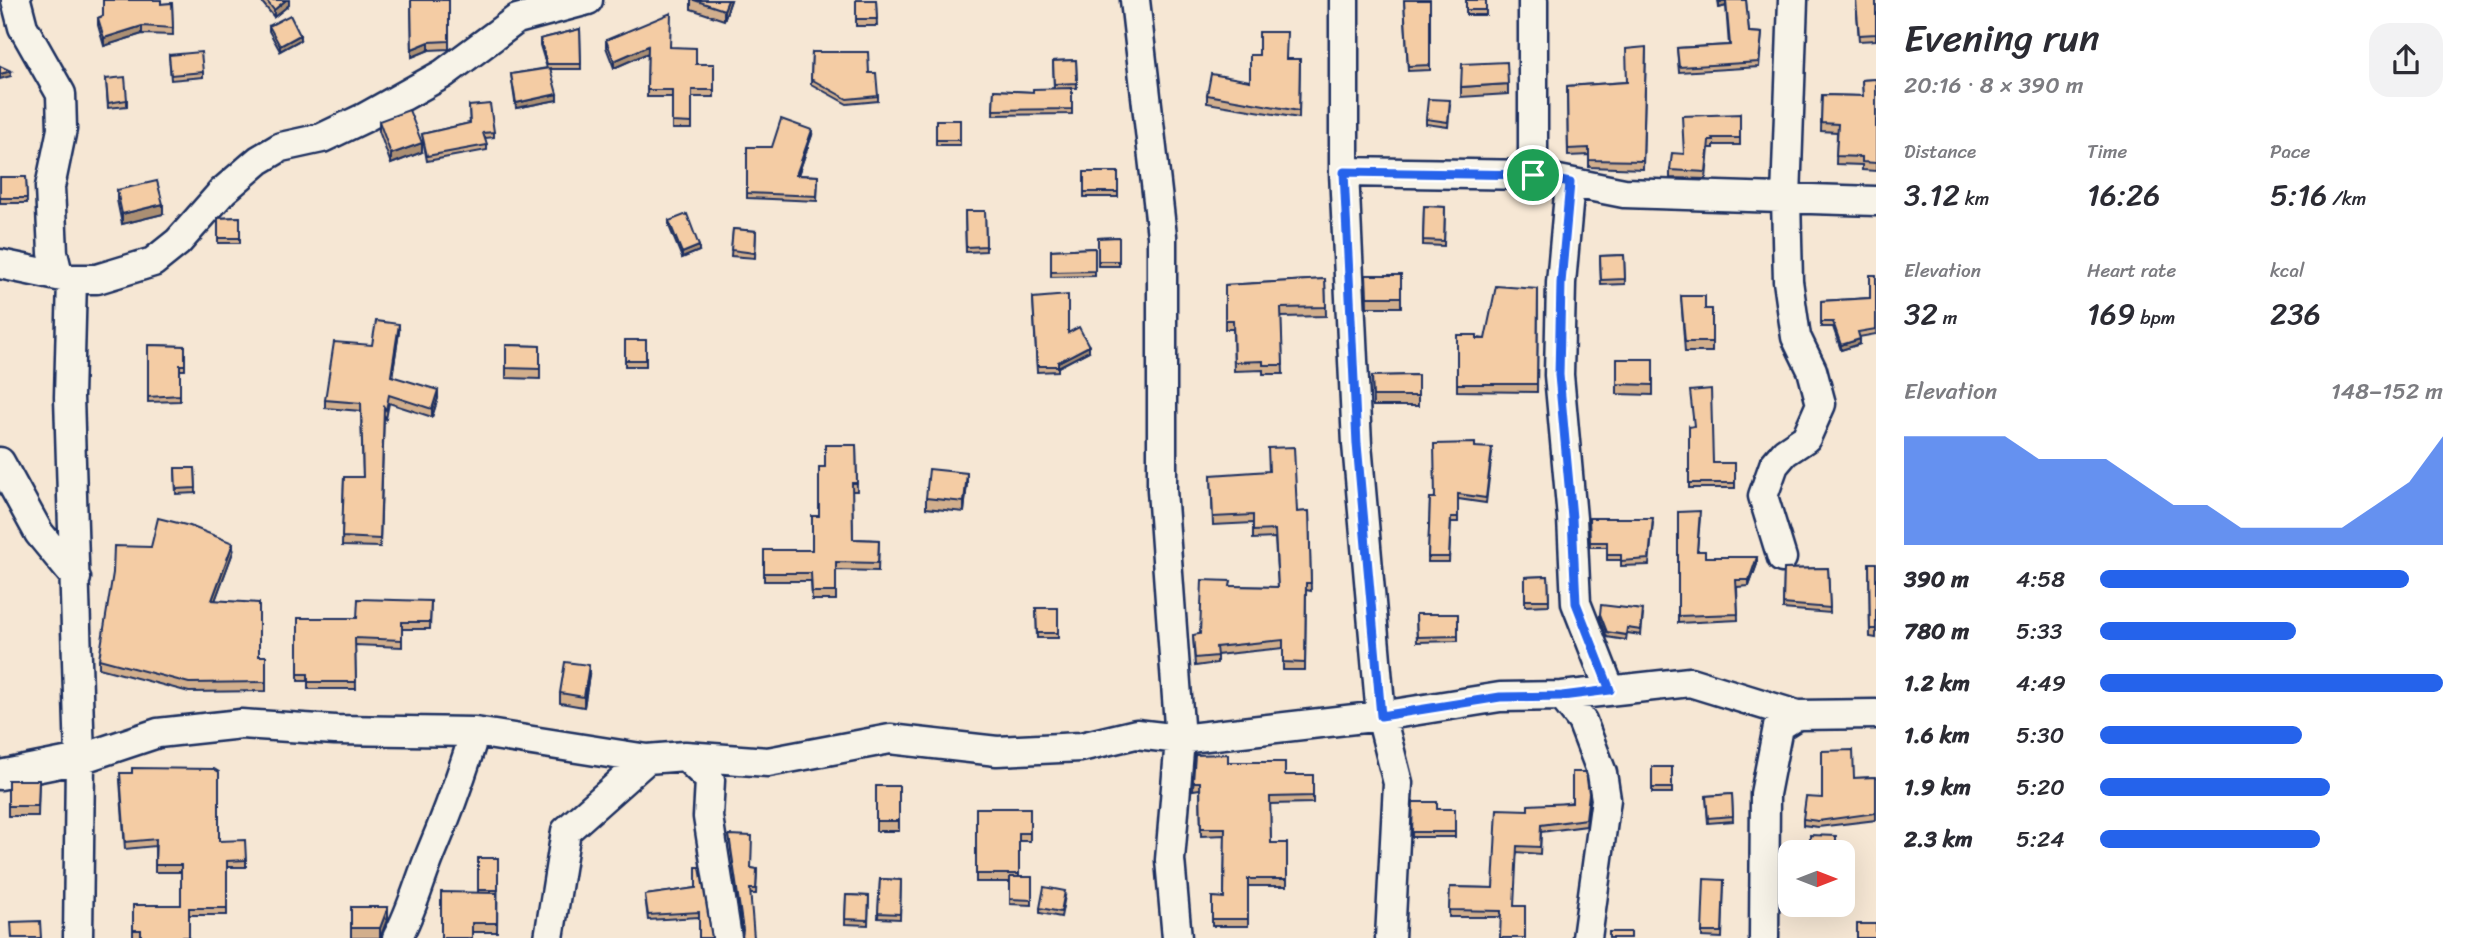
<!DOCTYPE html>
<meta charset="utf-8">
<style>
body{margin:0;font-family:Sriracha,sans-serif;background:#f2f2f3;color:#2b2b33;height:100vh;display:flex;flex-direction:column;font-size:26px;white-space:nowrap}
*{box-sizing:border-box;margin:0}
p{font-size:23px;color:#7c7c81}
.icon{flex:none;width:38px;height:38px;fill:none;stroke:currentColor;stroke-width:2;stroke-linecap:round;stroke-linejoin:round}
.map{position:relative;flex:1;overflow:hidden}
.side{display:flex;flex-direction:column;background:#fff;width:595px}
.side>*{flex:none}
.needle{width:46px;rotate:90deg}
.controls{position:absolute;left:1778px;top:840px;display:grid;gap:14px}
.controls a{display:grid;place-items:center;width:77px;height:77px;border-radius:14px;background:#fff;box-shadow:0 7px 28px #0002;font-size:35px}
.pin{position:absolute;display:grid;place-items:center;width:60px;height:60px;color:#fff;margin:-30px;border:4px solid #fff;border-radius:50%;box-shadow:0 2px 7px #0007}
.round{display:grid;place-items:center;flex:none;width:74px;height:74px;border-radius:21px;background:#f2f2f3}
.overview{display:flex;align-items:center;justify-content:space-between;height:119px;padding:0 28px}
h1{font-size:38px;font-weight:600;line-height:52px}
.metrics{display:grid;grid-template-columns:repeat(3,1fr);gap:10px;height:119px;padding:7px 28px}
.metrics div{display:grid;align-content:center}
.metrics b{font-size:30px;font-weight:600}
.metrics small{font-size:19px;font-weight:400}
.metrics p{font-size:19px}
.chart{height:196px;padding:14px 28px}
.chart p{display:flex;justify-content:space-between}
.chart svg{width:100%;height:126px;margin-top:7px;fill:#2563eb;opacity:.7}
ul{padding:0 28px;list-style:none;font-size:23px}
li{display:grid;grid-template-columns:112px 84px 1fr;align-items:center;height:52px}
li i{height:18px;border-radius:9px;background:#2563eb}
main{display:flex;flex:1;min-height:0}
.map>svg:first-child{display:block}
</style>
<main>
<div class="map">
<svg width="1876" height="938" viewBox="0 0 1876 938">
<rect width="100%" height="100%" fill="#f6e7d4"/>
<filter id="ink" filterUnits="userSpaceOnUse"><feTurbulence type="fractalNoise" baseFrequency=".0143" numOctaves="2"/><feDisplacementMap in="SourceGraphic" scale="14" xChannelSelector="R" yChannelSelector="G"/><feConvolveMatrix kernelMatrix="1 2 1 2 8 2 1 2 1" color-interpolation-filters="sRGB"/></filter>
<g filter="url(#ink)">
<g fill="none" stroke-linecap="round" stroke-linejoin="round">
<g stroke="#1b2f5e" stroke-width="33">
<path id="minor" d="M16,0L23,27L61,94L62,129L50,187L53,253L58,274
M1135,0L1162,236V490L1180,739L1170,860L1177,938
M1344,0V172L1357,444L1381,716L1398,783L1390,938
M1344,172L1533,175L1624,193L1876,201
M1533,175V0
M1570,183L1561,283L1559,375L1572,518L1576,603L1610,690
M0,264L72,279H97L153,262L178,242L223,191L259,160L281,147L322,138L364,118L443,74L517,19L588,0
M72,279L69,397L80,759L78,938
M0,462L39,533L76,578
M1782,558L1763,496L1774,465L1785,452L1806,438L1821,404L1812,370L1796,337L1788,281L1786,198L1793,0
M1562,696L1582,721L1602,773L1606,799L1587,938
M685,756L710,780L708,817L727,938
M0,775L80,759L158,733L241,724L335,730L475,732L647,759L685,756L768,762L890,739L997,751L1081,747L1136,734L1180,739L1381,716L1500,697L1562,696L1690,682L1797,715L1876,714
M397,938C412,911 419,882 431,853C448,813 462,774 475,732
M549,938L566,831L647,759
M1764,938L1765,794L1778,727L1797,715"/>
</g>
<use href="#minor" stroke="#f7f3e8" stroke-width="28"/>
</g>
<path fill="#d2af8d" stroke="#1b2f5e" stroke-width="2" d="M260,0H289V5L274,17Z
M411,0H449V49L429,50L412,57Z
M691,0H731L724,20L691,9Z
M856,0H876L877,26H856Z
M1404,0H1430V70L1408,71Z
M1466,0H1486V15H1466Z
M1718,0H1746L1749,32L1762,33L1759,67L1679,72L1677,48L1729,45L1726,6L1719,8Z
M1856,0H1876V40L1859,41Z
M136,1L161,4L172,3L173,35L142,34L104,46L98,25V18Z
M269,26L300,40L280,51L269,31Z
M580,29L581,69H550L557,100L516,108L511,74L547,68L540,45V39Z
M606,40L670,47L696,64H714V97H692V129H672V97H647L648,53L614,68L606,47Z
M1646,47L1643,169L1589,167V155L1568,156L1567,86L1627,82Z
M812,52L869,73L878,96V101L847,104L811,84Z
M169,55L203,72V77L171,80Z
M1286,59H1300L1299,118L1207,103V95L1250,81Z
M1076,60L1077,88H1072V114L993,115L994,90L1033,92L1054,88L1053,61Z
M106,79L127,100V106L108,108Z
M1876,79V171L1862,170V165L1836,164L1837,132L1821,131L1822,95L1863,96L1862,80Z
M1508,84V94L1461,97V87Z
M1450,105L1448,127L1426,124V119Z
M469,106L494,132V137L485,138L487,145V150L427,161L422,134L470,123Z
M1740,114V145H1714V148H1709L1706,179L1670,178V170L1684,154Z
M936,120H960V145H936Z
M379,121L422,152L391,164L379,131Z
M812,135L798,175L818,176L817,201L747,198V147H772Z
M1084,172H1118V197H1084Z
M0,177H26L27,203H0Z
M117,190L163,214L122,224L117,200Z
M1424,206L1445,207L1444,246L1423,245Z
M965,211H985L986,251L966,252Z
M240,217V243H218V218Z
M669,221L699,251L682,258L669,226Z
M733,229L756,231L755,258L731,256Z
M1119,237V266H1098V238Z
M1095,248V276L1051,277V250Z
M1624,255L1625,284L1601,285L1600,256Z
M1366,275H1401V307H1367Z
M1876,275V334L1859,337L1860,344L1841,350L1833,327H1821V301L1870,298Z
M1325,279L1326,316L1281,317L1283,374H1263V370L1234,371L1233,329H1225V285Z
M1538,289L1537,392L1457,391V335L1485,339Z
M1681,296L1705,309H1712V352H1685Z
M1033,298L1068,333L1089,351L1058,367V371L1037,372Z
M399,332L392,376L438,398L432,417L389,403L386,419L384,415L380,547L342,546L344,477H363L361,411L325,408V400Z
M625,340H646V366H625Z
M148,345L185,346V370H180V401L148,402Z
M506,345L540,346V379L506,378Z
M1617,359H1653V395L1617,394Z
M1418,375V406H1373L1372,376Z
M1689,427L1713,463H1735V488H1689Z
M856,445L857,491H852L853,539L879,540L878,571L836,570V600H812L811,581H764V550H812L819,516Z
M1475,447L1492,453L1486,503L1458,499V522H1451L1449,562H1428L1430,498H1434Z
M175,468H195L196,493L176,494Z
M1211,475L1297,512L1309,511L1311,591L1306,590L1305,670H1283V648L1217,655V663L1195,666L1193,635L1200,634L1230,586L1278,587L1275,538L1253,539V523L1213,525Z
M967,483L964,512L926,508V498Z
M1678,512L1700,518L1697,551L1705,557L1757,564L1749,586L1737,587L1738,620L1678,623Z
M1589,518L1653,523L1649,565L1621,566V560H1607V547H1590Z
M233,552L215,600L259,656H266V691L189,692L99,668V659Z
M1869,563H1876V638L1870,637Z
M1828,568L1830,613L1783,609L1784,569Z
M1548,576L1549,605L1525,606V577Z
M431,601L430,629H402V647L355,645L356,689H308V681H298V618H357Z
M1036,608H1058V638H1037Z
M1416,614H1458V641L1417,642Z
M1600,614L1643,615L1641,635L1627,633L1626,640L1607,637L1600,619Z
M589,675L584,707L560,703V693Z
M1195,755L1285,775H1313V803L1270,804L1271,843H1287V886H1248V926H1212V897L1224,898L1225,835L1201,836L1200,789L1193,790Z
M1652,767H1672V793H1652Z
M1876,777V820L1818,827L1803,825V819L1822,798L1854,778Z
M8,780H39L38,816H8Z
M120,780L219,841L246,860V867H227V915H189V938L133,937V905H181V872H155V846L125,849Z
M876,786H899V831H876Z
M1732,794L1733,821L1708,823L1706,796Z
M1589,799L1586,826L1541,832L1540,854L1517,852L1500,917H1449L1450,887L1493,888L1528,810Z
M1413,802L1437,809H1455V837H1412Z
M976,808H1030V841H1019V877H1032V905L1010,904V882H976Z
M729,835L751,868L757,869L756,894H750L743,933Z
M478,858H498L497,932H472L441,938L478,893Z
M880,879L901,880L900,919L878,918Z
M1724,880L1722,938L1702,937V932Z
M696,888L712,938L699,917L648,920L645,895Z
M846,895L869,896L868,925L845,924Z
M1065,896L1061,917L1040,913V908Z
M351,907L388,917L380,938H351Z"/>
<path fill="#ab8f73" stroke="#1b2f5e" stroke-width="2" d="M286,0H289V5L274,17V10Z
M728,0H731L724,20V10Z
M1726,1V6L1719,8V2Z
M142,26V34L104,46V38Z
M300,35V40L280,51V46Z
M429,42V50L412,57V49Z
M648,46V53L614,68V61Z
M11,71V76L0,79V74Z
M557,94V100L516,108V103Z
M812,130V135L796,180V175Z
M422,143V152L391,164V154Z
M163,204V214L122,224V214Z
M699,246V251L682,258V253Z
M399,324V332L391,384V376Z
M1860,339V344L1841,350V345Z
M1089,346V351L1058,367V362Z
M438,390V398L432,417V409Z
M967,473V483L964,512V502Z
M233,543V552L212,609V600Z
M1757,557V564L1749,586V580Z
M589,665V675L584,707V697Z
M388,907V917L380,938V928Z"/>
<path fill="#f4cca4" stroke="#1b2f5e" stroke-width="2" d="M103,0H161V4L172,3L173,28L142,26L104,38L98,18L103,16Z
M266,0H286L274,10Z
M411,0H449V41L429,42L412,49Z
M694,0H728L724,10Z
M856,0H876L877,19H856Z
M1404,0H1430V65L1408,66Z
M1466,0H1486V10H1466Z
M1719,0H1746L1749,32L1762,33L1759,62L1679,67L1677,48L1730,45L1726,1L1719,2Z
M1856,0H1876V34L1859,35Z
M671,13L670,47L696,48V64H714V90H692V123L672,122V90H647L648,46L614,61L606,40Z
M290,15L300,35L280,46L269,26Z
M580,29L581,64H547L540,39Z
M1259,32H1287L1286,59H1300L1299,111L1207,95L1211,74L1250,81V55H1259Z
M1646,47L1643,161L1589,160V148L1568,149L1567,86L1627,82L1626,49Z
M201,52L203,72L171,75L169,55Z
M812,52H868L869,73H876L878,96L847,99L811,79Z
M1076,60L1077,83L1054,84L1053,61Z
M1507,62L1508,84L1461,87L1462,64Z
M0,66L11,71L0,74Z
M550,68L557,94L516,103L511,74Z
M125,77L127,100L108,103L106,79Z
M1876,79V163L1862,162V157L1836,156L1838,124L1821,123L1822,95L1863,96L1862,80Z
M1072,88V109L993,110L994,90L1033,92V89Z
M1428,99L1450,100L1448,122L1426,119Z
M490,104L494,132L483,133L487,145L427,156L422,134L470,123L469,106Z
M409,110L422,143L391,154L379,121Z
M1740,114V138H1713L1714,141H1709L1706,172L1670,170L1672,153L1684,154L1682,116Z
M781,119L812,130L796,175L818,176L817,196L747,193V147H772Z
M936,120H960V140H936Z
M1084,172H1118V192H1084Z
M0,177H26L27,198H0Z
M157,181L163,204L122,214L117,190Z
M1424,206L1445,207L1444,241L1423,240Z
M965,211H985L986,246L966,247Z
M687,214L699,246L682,253L669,221Z
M240,217V238H218V218Z
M733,229L756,231L755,253L731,250Z
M1119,237V261H1098V238Z
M1095,248V271L1051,272V250Z
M1624,255L1625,279L1601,280L1600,256Z
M1366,275H1401V297H1367Z
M1870,275H1876V329L1858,332L1860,339L1841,345L1833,322H1821V301L1870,298Z
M1325,279L1326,307L1281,308L1283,365H1263V361L1234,362L1233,320H1225V285Z
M1496,286L1538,289L1537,384H1457V335H1477V339H1485Z
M1068,295V333L1079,327L1089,346L1058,362V366H1037L1033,298Z
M1681,296H1705V309H1712V342H1685Z
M376,321L399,324L391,376L438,390L432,409L389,395L386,410L384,407L380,539L342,537L344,477H363L361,403L325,400L334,342L372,345Z
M625,340H646V360H625Z
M148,345L185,346V365H180V395L148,397Z
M506,345L540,346V369L506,368Z
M1617,359H1653V385L1617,384Z
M1418,375V396H1373L1372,376Z
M1711,389L1713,463H1735V483H1689V427L1694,426L1690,391Z
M1475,443V447L1492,448L1486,498L1458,494V517H1451L1449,557H1428L1430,498H1435L1434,444Z
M825,445H856L857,483H852L853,539L879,540L878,563L836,562V592H812L811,573H764V550H812V516H819V467H825Z
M1294,447L1297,512L1309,511L1311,583H1306L1305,663L1283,662V640L1216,647L1217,656L1195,658L1193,635L1200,634L1202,580L1231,581L1230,586L1278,587L1275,530L1253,531V515L1213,517L1211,475L1269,471L1268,448Z
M175,468H195L196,488L176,489Z
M929,469L967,473L964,502L926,498Z
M1700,511L1697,551H1705V557H1757L1749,580H1736L1738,614L1678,616V512Z
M158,518L190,526L233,543L212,600L259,603V656H266V682L189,683L99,659L113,573L114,546L151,547Z
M1589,518H1653L1649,559L1621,561V555H1607V542H1590Z
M1869,563H1876V629H1870Z
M1828,568L1830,608L1783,604L1784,569Z
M1548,576L1549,600H1525V577Z
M358,599L431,601L430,622H402V640L355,638L356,682H308V674H298V618H357Z
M1601,605L1643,610L1641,630L1627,628L1626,635L1607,632L1600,614Z
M1036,608H1058V633H1037Z
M1416,614H1458V636L1417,637Z
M565,662L589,665L584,697L560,693Z
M1853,750L1854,778L1876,777V813L1818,821L1803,819L1806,797L1822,798V751Z
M1228,754V762H1285V775H1313V796L1270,797L1271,843H1287V879H1248V919H1212V897L1224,898L1225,828H1201L1200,782H1193L1195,755Z
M1652,767H1672V788H1652Z
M132,768L214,769L219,772V841L245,840L246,860L227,861V908H189V937H141V930H133V905H181V865H155L156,839L125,842L120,773H132Z
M1572,772H1586L1589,793L1586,819L1541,825L1540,847L1517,846L1514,906H1525V938H1500L1501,911L1449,910L1450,887L1493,888L1497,809L1528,810V805L1572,803Z
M8,780H39L38,806H8Z
M876,786H899V821H876Z
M1732,794L1733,816L1708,818L1706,796Z
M1413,802H1437V809H1455V832H1412Z
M976,808H1030V833H1019V874H976Z
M729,835L752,836L751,868L757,869L756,889H750L754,938H742L743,930Z
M1810,835L1836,836V852H1810Z
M478,858H498V890H478Z
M696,867H700L712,938H699V912L648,915L645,895L696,888Z
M1010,877H1032V900L1010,899Z
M880,879L901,880L900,914L878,913Z
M1704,879L1724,880L1722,932H1702Z
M1044,887L1065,891L1061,912L1040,908Z
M441,892L497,893V923H472V938H441Z
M846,895L869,896L868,920L845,919Z
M351,907H388L380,928H351Z
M40,921L41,938H12L11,922Z
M1857,924H1876V938H1857Z
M1609,932H1631V938H1609Z"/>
</g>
<g fill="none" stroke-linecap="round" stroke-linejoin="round" filter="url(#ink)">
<g stroke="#fff" stroke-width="14">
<path id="route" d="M1344,172L1533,175L1570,183L1561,283L1559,375L1572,518L1576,603L1610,690L1562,696L1500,697L1381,716L1357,444Z"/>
</g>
<use href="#route" stroke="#2563eb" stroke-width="9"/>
</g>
</svg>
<div class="controls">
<a><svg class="needle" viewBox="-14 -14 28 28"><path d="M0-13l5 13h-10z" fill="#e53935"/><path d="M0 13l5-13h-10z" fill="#7c7c81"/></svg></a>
</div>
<div class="pin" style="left:1533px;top:175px;background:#1e9e55"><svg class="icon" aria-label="arrive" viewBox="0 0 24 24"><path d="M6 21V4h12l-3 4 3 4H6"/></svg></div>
</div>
<section class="side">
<div class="overview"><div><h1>Evening run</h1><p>20:16 · 8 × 390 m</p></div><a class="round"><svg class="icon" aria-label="share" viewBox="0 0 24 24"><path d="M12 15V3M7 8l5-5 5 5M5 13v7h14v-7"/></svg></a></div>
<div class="metrics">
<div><p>Distance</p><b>3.12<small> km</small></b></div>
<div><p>Time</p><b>16:26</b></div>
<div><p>Pace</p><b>5:16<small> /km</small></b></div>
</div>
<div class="metrics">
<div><p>Elevation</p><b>32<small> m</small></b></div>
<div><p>Heart rate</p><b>169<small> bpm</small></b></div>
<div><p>kcal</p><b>236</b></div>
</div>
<div class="chart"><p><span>Elevation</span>148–152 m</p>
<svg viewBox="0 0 160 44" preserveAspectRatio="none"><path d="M0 44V6L10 6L20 6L30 6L40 14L50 14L60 14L70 22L80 30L90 30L100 38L110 38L120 38L130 38L140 30L150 22L160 6V44z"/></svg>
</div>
<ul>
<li><b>390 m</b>4:58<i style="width:90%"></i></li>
<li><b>780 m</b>5:33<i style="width:57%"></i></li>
<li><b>1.2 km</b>4:49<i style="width:100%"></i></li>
<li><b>1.6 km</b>5:30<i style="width:59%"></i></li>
<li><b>1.9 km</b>5:20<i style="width:67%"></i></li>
<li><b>2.3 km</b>5:24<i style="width:64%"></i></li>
</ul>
</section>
</main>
